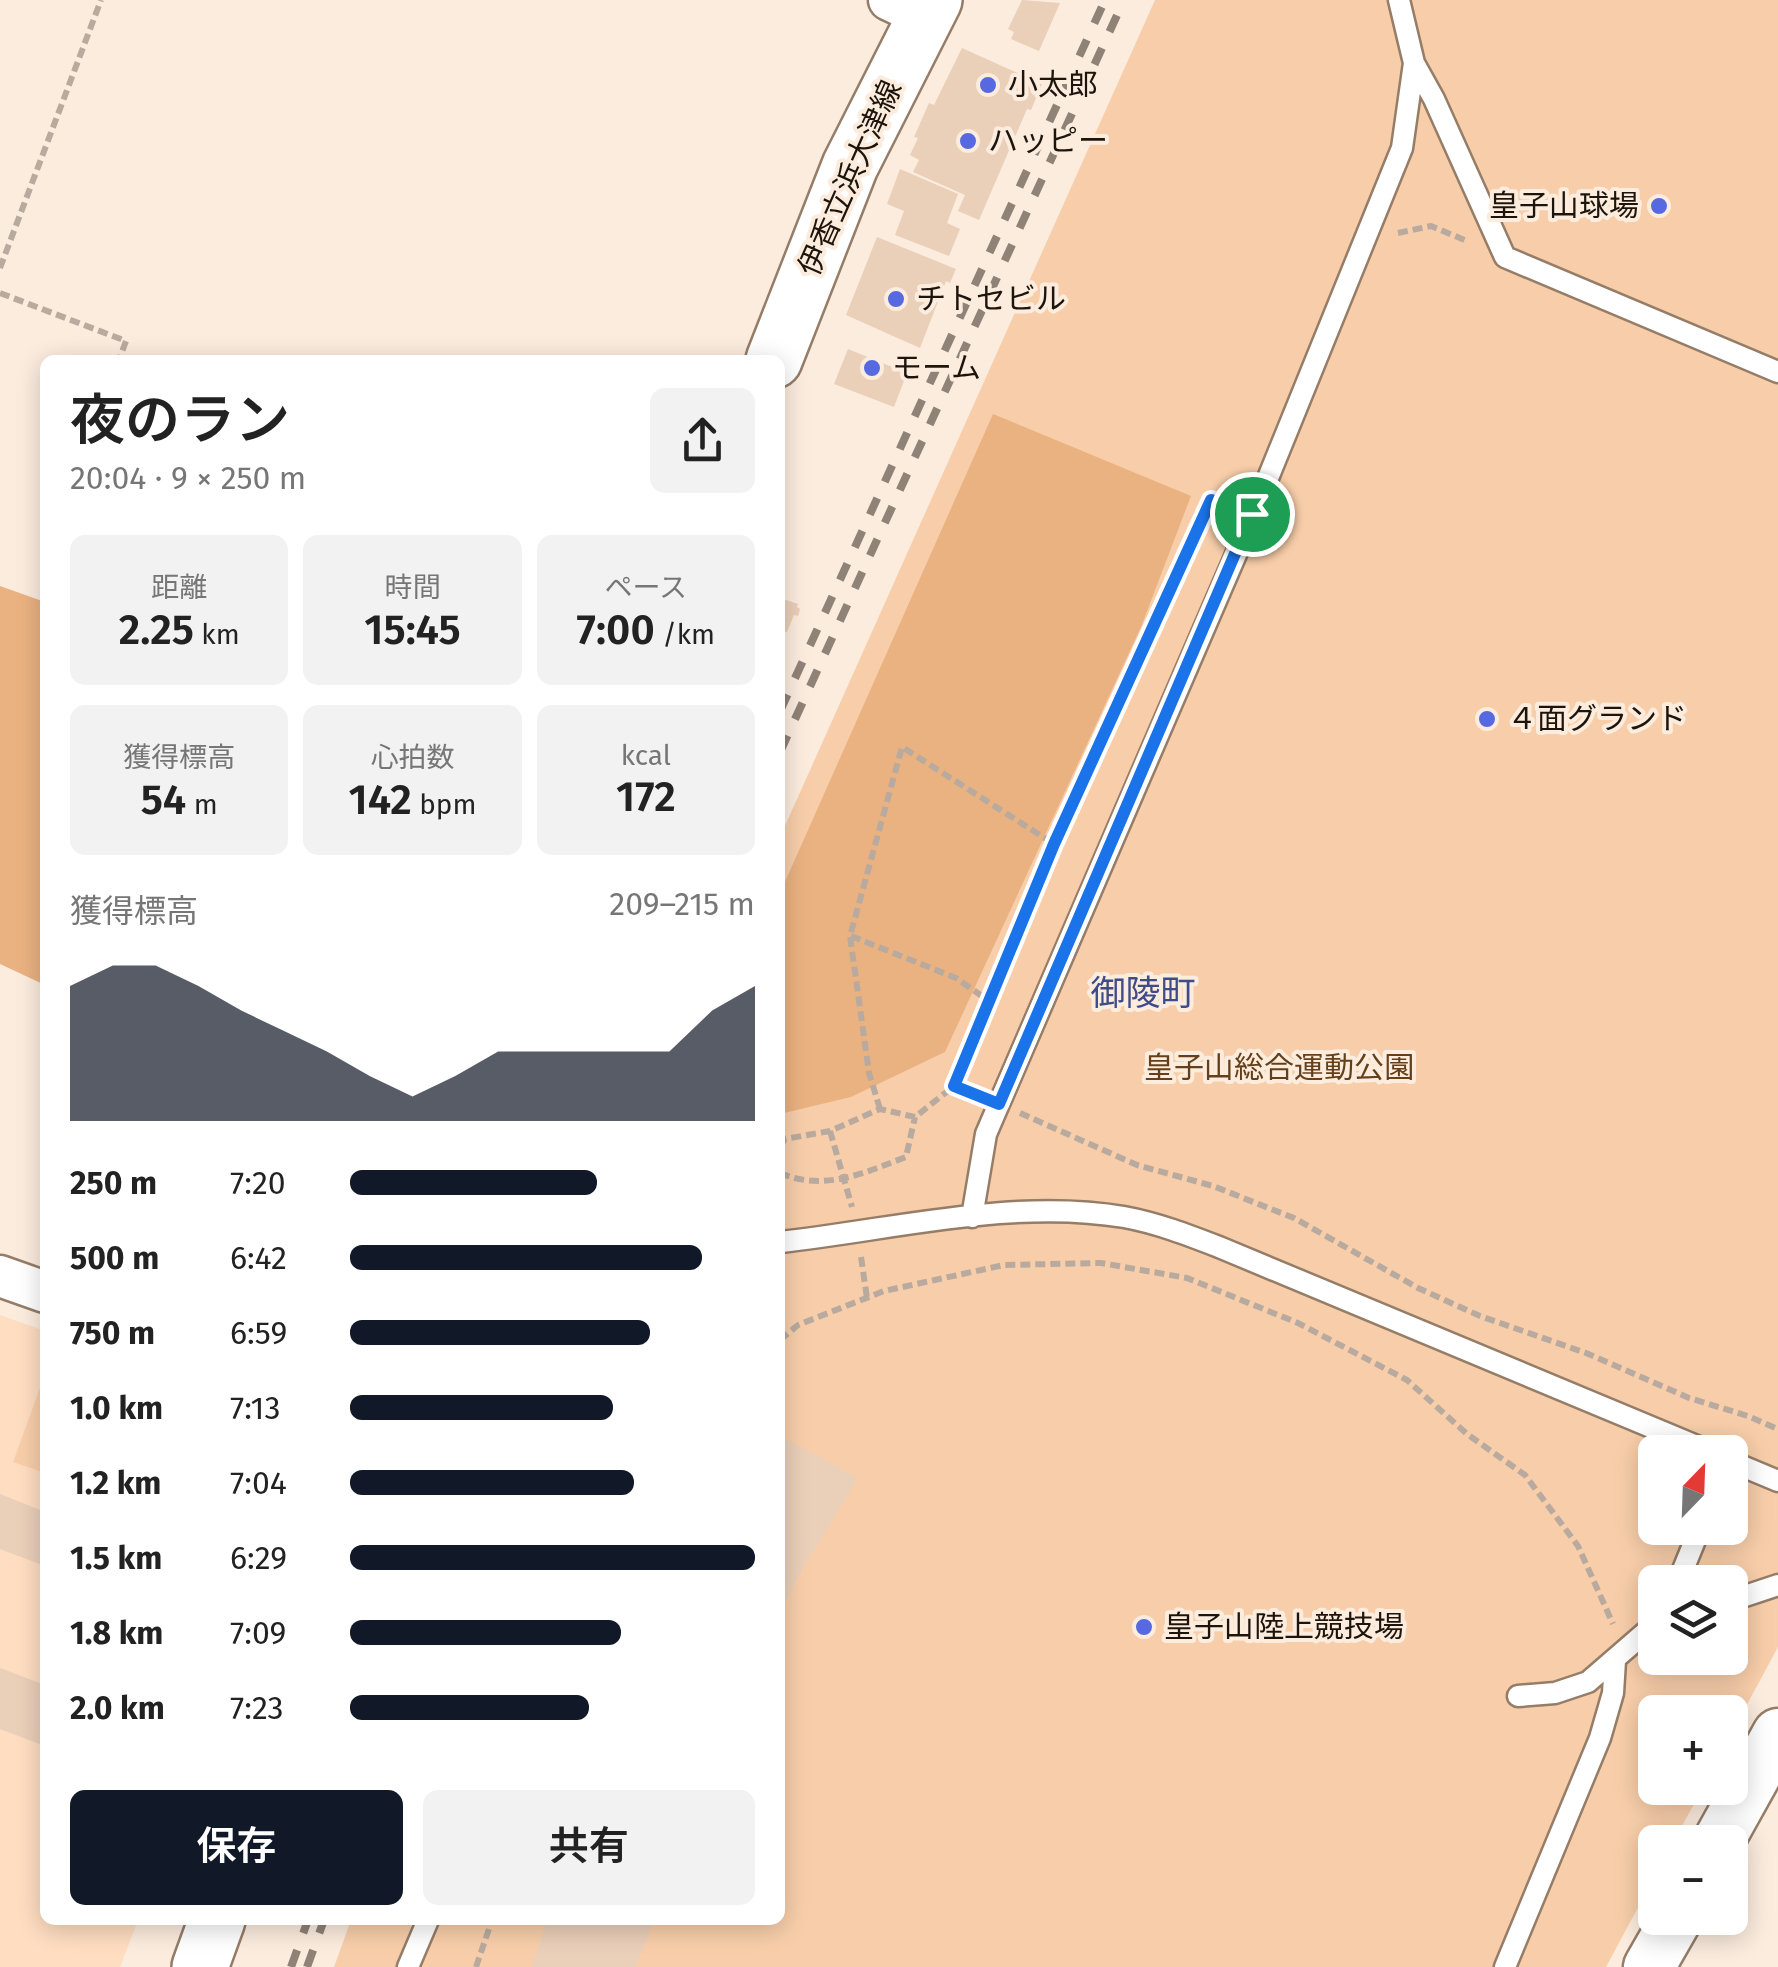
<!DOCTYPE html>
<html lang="ja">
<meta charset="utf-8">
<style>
body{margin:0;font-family:"Fira Sans","Noto Sans JP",sans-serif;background:#f2f2f2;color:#222;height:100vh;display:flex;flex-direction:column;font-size:38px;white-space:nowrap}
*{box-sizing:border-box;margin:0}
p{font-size:32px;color:#767676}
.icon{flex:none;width:55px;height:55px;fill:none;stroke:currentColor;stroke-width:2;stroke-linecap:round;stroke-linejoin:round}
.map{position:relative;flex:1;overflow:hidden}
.sheet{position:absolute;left:40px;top:355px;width:745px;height:1570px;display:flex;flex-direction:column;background:#fff;border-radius:15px;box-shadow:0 5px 25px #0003}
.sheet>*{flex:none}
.needle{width:65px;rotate:23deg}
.controls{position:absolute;left:1638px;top:1435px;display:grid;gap:20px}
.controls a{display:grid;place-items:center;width:110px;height:110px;border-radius:15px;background:#fff;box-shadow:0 5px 25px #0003;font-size:50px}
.pin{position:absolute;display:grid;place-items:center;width:85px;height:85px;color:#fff;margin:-42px;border:5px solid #fff;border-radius:50%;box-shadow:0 2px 10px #0007}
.round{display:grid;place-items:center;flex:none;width:105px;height:105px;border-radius:15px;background:#f2f2f2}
.head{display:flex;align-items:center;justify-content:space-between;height:170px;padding:0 30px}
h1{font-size:55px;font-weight:600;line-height:75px}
.metrics{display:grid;grid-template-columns:repeat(3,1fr);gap:15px;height:170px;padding:10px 30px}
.metrics div{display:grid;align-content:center;border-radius:15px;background:#f2f2f2;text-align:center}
.metrics b{font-size:42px;font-weight:600}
.metrics small{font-size:28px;font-weight:400}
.metrics p{font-size:28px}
.chart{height:280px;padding:20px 30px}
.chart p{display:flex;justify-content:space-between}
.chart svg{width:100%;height:180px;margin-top:10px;fill:#111827;opacity:.7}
.primary-button{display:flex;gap:20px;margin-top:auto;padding:20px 30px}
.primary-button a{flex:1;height:115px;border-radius:15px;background:#111827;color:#fff;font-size:40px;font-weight:600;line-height:115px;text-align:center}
.primary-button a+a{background:#f2f2f2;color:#222}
ul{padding:0 30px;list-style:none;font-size:32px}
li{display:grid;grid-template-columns:160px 120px 1fr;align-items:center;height:75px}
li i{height:25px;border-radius:12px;background:#111827}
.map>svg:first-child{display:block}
</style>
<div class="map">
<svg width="1778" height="1967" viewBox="0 0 1778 1967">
<rect width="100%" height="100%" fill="#fcecde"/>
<path fill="#feddc1" d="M0,1315L45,1331V1920H138L120,1967H0Z"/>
<path fill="#f8ceaa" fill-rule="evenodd" d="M1155,0H1778V1647L1730,1736V1712H1655V1788H1703L1673,1842H1655V1876L1606,1967H334L351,1920H780V837ZM1655,1452H1730V1528H1655ZM1655,1582H1730V1658H1655Z
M45,1374V1473L13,1462Z"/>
<path fill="#eab281" d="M993,414L1191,496L1141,627L945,1052L851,1097L780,1114V893Z
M0,586L45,602V985L0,964Z"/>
<path fill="#eacfb9" d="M1022,0L1060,3L1039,51L1011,39L1014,32L1008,29Z
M962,48L1042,84L1031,110L1027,109L979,220L958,211L965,195L913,172L919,160L910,155L918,138L914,137L929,103L934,105Z
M900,169L958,194L947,223L960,229L949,256L895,235L904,211L887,204Z
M877,237L956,269L950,283L946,281L920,348L846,315Z
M848,349L907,373L894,407L834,384Z
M780,598L798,604L797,607L800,609L798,616L794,615L787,632L780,631Z
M780,1436L858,1478L797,1578L780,1614Z
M0,1494L45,1512V1566L0,1549Z
M0,1668L45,1685V1737L42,1745L0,1729Z
M547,1920H654L636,1967H532Z"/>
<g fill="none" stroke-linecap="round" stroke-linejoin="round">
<g stroke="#957d68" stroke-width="25">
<path id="service" d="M1414,63L1434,99L1505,257L1778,372
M972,1217L986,1134L1253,515L1402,148L1414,63L1399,0
M780,1242C891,1230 1013,1198 1124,1217C1157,1223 1188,1235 1219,1247L1711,1452
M1730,1461L1778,1481
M1678,1582L1700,1528
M1730,1601L1778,1585
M1518,1696L1555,1693L1588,1682L1655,1624
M408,1967L428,1920
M1505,1967L1600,1738L1613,1693L1615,1661"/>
</g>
<g stroke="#957d68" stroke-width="45">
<path id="minor" d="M889,0L925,17
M0,1276L45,1292"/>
</g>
<g stroke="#957d68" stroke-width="55">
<path id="tertiary" d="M1718,1842L1778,1734
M1649,1967L1677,1918"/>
</g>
<g stroke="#957d68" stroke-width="60">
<path id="primary" d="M774,360L850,166L934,0
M200,1967L217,1920"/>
</g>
<path stroke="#b8aa9e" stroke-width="6" stroke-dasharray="10 5" stroke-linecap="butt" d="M1398,233L1431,226L1467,241
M0,268L101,0
M0,293L126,341L119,360
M851,936L956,978L989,1001
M954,1086L1054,844L1211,500L1229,506
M880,1109L869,1073L850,936L902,747L1054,844
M1020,1113L1137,1165L1213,1186L1294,1218L1418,1288L1480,1316L1586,1353L1689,1398L1748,1416L1778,1429
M830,1131L852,1207
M780,1146L785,1139L830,1131L880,1109L915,1117L954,1086L976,1095
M780,1173C825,1192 863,1173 906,1157L915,1117
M861,1257L867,1298
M780,1340L798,1325L884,1291L1004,1265L1101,1263L1187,1278L1298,1323L1407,1380L1467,1434L1525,1475L1578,1546L1613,1624
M476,1967L492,1920"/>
<use href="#service" stroke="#fff" stroke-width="20"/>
<use href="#minor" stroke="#fff" stroke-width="40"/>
<use href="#tertiary" stroke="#fff" stroke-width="50"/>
<use href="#primary" stroke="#fff" stroke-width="55"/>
<path stroke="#8f8378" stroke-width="8" stroke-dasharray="18 18" stroke-linecap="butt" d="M780,711L1105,0
M780,752L1124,0
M291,1967L308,1920
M307,1967L324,1920"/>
</g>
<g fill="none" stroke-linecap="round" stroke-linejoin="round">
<g stroke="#fff" stroke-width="20">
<path id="route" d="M1211,500L1252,514L999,1104L954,1086L1054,844Z"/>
</g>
<use href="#route" stroke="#1a73e8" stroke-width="12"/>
</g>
<g fill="#5669e0" stroke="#fcecde" stroke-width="4">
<circle cx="988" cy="85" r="10"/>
<circle cx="968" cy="141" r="10"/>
<circle cx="1659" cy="206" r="10"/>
<circle cx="896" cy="299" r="10"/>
<circle cx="872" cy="368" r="10"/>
<circle cx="1487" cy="719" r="10"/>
<circle cx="1144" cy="1627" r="10"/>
</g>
<g text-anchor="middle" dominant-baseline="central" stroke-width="8" stroke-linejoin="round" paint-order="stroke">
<g font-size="30" fill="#1d140c" stroke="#fcecde" text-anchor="start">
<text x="1008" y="85">小太郎</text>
<text x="988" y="141">ハッピー</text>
<text x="1639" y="206" text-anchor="end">皇子山球場</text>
<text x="916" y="299">チトセビル</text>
<text x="892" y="368">モーム</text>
<text x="1507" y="719">４面グランド</text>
<text x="1164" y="1627">皇子山陸上競技場</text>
</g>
<g font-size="30" fill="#1d140c" stroke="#fcecde">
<text transform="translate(850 178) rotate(-66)">伊香立浜大津線</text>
</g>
<g font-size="30" fill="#653f1a" stroke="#fcecde">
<text x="1279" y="1068">皇子山総合運動公園</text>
</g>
<g font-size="35" fill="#3f4c88" stroke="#fcecde">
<text x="1143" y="993">御陵町</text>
</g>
</g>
</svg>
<div class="controls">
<a><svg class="needle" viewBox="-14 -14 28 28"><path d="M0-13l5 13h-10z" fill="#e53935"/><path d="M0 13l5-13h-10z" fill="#767676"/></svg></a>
<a><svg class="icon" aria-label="layers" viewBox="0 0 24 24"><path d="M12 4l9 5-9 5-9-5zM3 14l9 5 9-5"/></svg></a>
<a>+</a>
<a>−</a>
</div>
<div class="pin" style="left:1252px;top:514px;background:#1e9e55"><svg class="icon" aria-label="arrive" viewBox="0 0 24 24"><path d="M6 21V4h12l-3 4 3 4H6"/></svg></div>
<section class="sheet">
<div class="head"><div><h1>夜のラン</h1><p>20:04 · 9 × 250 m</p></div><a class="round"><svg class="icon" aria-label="share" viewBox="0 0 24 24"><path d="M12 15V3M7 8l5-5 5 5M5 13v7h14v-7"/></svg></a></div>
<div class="metrics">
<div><p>距離</p><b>2.25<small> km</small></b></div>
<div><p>時間</p><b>15:45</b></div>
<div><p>ペース</p><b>7:00<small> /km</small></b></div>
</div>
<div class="metrics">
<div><p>獲得標高</p><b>54<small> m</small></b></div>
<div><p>心拍数</p><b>142<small> bpm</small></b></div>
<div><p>kcal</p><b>172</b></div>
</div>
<div class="chart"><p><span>獲得標高</span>209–215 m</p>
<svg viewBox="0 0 160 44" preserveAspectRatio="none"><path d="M0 44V11L10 6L20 6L30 11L40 17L50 22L60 27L70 33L80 38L90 33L100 27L110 27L120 27L130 27L140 27L150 17L160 11V44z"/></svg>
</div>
<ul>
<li><b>250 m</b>7:20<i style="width:61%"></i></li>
<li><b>500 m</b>6:42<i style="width:87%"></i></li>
<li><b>750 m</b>6:59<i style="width:74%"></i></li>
<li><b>1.0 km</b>7:13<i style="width:65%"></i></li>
<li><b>1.2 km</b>7:04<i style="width:70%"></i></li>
<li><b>1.5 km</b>6:29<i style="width:100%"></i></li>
<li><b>1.8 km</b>7:09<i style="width:67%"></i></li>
<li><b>2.0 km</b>7:23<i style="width:59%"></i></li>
</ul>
<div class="primary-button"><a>保存</a><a>共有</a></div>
</section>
</div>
